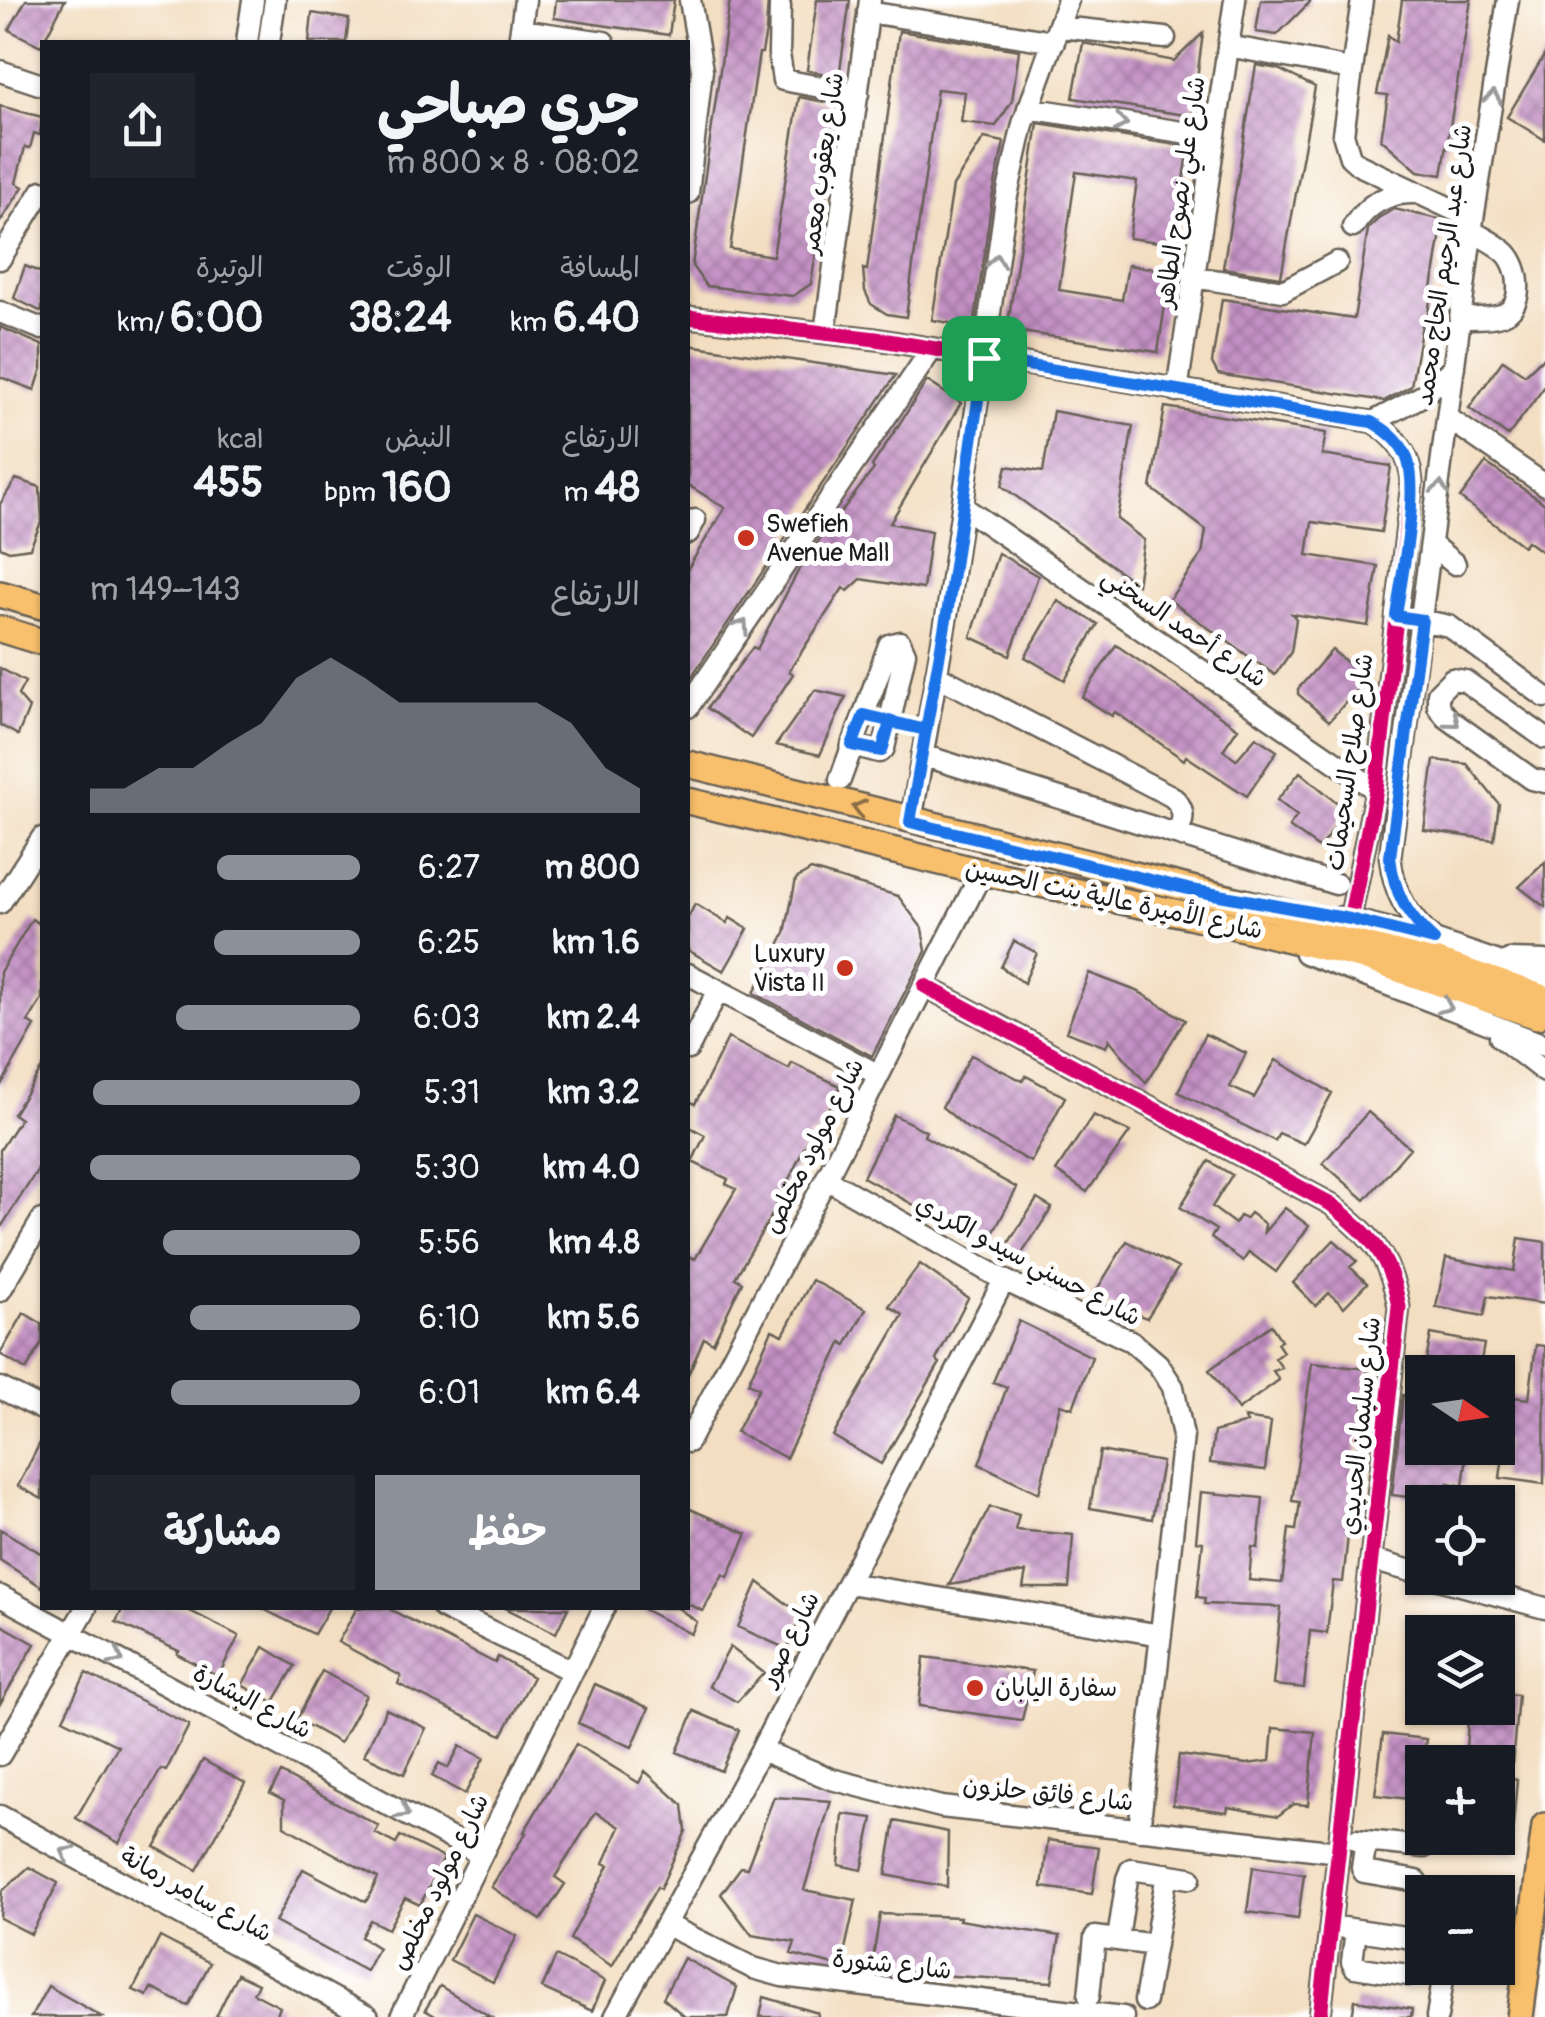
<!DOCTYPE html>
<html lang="ar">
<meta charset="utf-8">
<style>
body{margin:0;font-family:Pangolin,"Playpen Sans Arabic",sans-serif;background:#20242c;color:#f1f3f6;direction:rtl;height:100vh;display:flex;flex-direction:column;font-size:38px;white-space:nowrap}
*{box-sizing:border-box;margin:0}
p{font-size:32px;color:#9ea1a6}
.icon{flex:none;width:55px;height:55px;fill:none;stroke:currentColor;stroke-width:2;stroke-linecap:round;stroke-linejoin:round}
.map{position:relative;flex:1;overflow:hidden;direction:ltr}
.panel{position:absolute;left:40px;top:40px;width:650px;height:1570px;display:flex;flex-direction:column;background:#171b24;border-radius:0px;box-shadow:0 2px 8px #0004;direction:rtl}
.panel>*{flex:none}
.needle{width:65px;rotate:103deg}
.fabs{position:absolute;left:1405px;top:1355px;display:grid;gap:20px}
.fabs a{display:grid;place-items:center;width:110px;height:110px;border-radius:0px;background:#171b24;box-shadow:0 2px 8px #0004;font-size:50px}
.pin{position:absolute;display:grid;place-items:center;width:85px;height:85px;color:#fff;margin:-42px;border-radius:20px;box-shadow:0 5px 15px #0006}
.round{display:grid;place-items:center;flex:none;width:105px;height:105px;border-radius:0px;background:#20242c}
.headline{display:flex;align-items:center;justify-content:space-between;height:170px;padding:0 50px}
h1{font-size:55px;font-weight:700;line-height:75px}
.figures{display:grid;grid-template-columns:repeat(3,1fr);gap:15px;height:170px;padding:10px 50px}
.figures div{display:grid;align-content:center}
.figures b{font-size:42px;font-weight:700}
.figures small{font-size:28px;font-weight:400}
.figures p{font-size:28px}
.chart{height:280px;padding:20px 50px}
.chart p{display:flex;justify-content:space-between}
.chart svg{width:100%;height:180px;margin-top:10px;fill:#8c9099;opacity:.7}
.action{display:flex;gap:20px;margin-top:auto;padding:20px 50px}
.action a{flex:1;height:115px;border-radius:0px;background:#8c9099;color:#fff;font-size:40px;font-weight:700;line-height:115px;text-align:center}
.action a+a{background:#20242c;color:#f1f3f6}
ul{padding:0 50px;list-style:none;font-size:32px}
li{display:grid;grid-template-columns:160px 120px 1fr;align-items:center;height:75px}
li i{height:25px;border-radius:12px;background:#8c9099}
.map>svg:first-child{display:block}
</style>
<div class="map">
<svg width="1545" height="2017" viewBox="0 0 1545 2017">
<defs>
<pattern id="building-cross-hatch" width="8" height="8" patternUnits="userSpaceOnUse" patternTransform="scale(2.5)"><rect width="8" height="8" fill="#c491c5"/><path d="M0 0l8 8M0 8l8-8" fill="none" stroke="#9e769f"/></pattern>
</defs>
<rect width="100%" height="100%" fill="#fff"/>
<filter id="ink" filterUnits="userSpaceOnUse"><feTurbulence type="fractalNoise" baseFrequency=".01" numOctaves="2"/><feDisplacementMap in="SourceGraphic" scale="20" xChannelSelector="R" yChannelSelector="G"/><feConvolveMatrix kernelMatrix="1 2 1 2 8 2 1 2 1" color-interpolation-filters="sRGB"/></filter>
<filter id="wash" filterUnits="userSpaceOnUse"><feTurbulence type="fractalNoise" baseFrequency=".0048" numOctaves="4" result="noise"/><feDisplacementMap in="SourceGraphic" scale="40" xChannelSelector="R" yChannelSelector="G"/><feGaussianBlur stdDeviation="2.25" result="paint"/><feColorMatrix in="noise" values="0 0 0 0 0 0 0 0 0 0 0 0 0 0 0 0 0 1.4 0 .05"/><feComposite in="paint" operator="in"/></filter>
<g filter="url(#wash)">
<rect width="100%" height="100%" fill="#f3dec1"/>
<g id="blocks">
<path fill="url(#building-cross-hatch)" d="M26,0H65L41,46L9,30Z
M556,0H674L669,35L554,18Z
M730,0H768L766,31L762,53H759L730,249L773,256L799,97L840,105L811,284L793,296L706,286L692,266Z
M817,0H850L839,77L807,70Z
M1261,0H1312L1277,35L1256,32Z
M1402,0H1471L1442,175L1418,171L1381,139L1388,95L1377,94L1388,35L1396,42Z
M312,13L349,19L346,42H309Z
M899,31L1019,50L1012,101L996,126L961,122L965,92L937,89L906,317L887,314L871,304L865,291L863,269L867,270Z
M1203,33L1192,116L1073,98L1083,43L1174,61Z
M1545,54V140L1507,117Z
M1256,65L1278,69L1315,87L1281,277L1223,268Z
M0,106L42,117L40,135L34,133L30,148L25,147L16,183L23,187L0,222Z
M1038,123L1189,147L1174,244L1129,238L1137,181L1076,172L1059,290L1122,300L1128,265L1170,271L1158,352L1007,330Z
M984,138L1004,142L992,198L974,327L932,320L953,186Z
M1394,209L1443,220L1427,320L1423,319L1411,386L1384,401L1218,374L1212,363L1222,299L1354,319L1368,229L1380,217Z
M25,266L42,273V312L14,298Z
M0,327L42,345V368L35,390L0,377Z
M688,345L896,375L688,682V568L725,508L688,485Z
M1545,356V386L1508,436L1469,408L1503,360L1525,375Z
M927,381L961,403L890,523L931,531L923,589L861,579L848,591L843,588L789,671L793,674L751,738L707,708L753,647L757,649L804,560L874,469L872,466Z
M1165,407L1326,433L1322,455L1391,466L1381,532L1312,522L1307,555L1378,566L1368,626L1292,614L1296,619L1291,652L1275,675L1169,600L1202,554L1206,530L1151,488Z
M1053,411L1133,426L1117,519L1144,540L1137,584L1002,486L1007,466L1043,472Z
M1486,463L1545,504V554L1527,541L1523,546L1460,498Z
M16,479L40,487L42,520L30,548L9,551L0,547V504Z
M998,553L1038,576L1010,655L971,637Z
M1058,601L1098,624L1065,680L1025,657Z
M1116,645L1238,728L1223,750L1236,760L1256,737L1277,751L1247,796L1186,756L1184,760L1115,712L1112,716L1082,697Z
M1332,650L1367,679L1329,721L1298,694V689Z
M0,668L25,682L18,695L29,708L18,735L0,725Z
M815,690L846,697L820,755L776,745Z
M1434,760L1467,764L1499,804L1494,840L1424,830Z
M1300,772L1347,811L1319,848L1289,827L1297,816L1277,800Z
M1545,862V907L1519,887Z
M811,870L898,896L922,928L926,951L872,1056L754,993L785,933L796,879Z
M695,904L727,923L730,918L748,929L724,971L688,950V918Z
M32,919L42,926V999L28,1022L35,1026L0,1087V972Z
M1014,941L1037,953L1024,983L1001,967Z
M1089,973L1139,992L1185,1020L1146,1083L1109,1039L1106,1047L1066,1032Z
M1205,1034L1246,1053L1230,1087L1254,1098L1276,1060L1332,1093L1304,1144L1279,1133L1275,1141L1178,1092Z
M728,1038L789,1069L792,1063L840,1086L816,1136L811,1134L769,1220L735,1278L742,1282L713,1343L704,1338L688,1375V1256L695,1259L736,1189L726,1184L728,1179L692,1162L705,1135L688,1126V1100L695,1104Z
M971,1055L1023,1081L1026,1076L1065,1097L1031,1162L967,1128L942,1107Z
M42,1068V1163L0,1229V1150L20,1119L13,1114Z
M1368,1112L1410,1148L1365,1200L1323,1163Z
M894,1115L926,1131L924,1136L1017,1188L989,1241L963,1217L956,1228L863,1177Z
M1093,1115L1130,1132L1087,1192L1056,1171Z
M1209,1161L1232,1175L1212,1207L1235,1224L1240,1216L1245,1219L1250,1213L1265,1224L1264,1232L1285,1208L1309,1226L1276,1272L1249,1252L1243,1261L1211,1238L1216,1230L1180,1207Z
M1037,1199L1052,1208L1015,1264L1002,1253Z
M1519,1238L1545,1242V1304L1488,1296L1484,1316L1436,1307L1446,1258L1514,1271Z
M1334,1240L1357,1261L1350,1267L1367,1283L1344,1307L1329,1293L1316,1306L1293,1283Z
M1127,1241L1178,1268L1147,1318L1091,1299Z
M920,1264L968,1298L936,1360L940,1363L881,1464L833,1436L903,1315L889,1306Z
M812,1280L866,1309L846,1345L842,1342L786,1458L736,1432L759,1388L748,1383L772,1330L783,1335Z
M24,1313L42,1324V1343L26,1370L0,1354Z
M1019,1321L1092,1357L1073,1408L1060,1404L1039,1493L979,1464L1007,1387L993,1382Z
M1271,1325L1281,1340L1277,1343L1283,1352L1275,1358L1282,1368L1273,1371L1279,1380L1238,1410L1209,1370Z
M1431,1334L1484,1344L1479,1372H1424Z
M1536,1345L1545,1346L1544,1484L1500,1478L1505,1439L1498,1438V1395L1529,1399Z
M1312,1363L1368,1369L1346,1536H1348L1343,1582L1333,1581L1327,1633L1310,1631L1304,1688L1273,1685L1281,1607L1204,1604L1205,1598L1197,1597L1203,1542L1196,1541L1201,1492L1263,1498L1258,1548L1252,1547L1249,1580L1282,1583L1289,1529L1296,1530L1300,1502L1292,1501Z
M1403,1395L1422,1398V1448H1468L1463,1486L1448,1483L1445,1502L1392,1495Z
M1244,1418L1271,1422L1265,1470L1210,1463L1214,1432L1247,1423Z
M42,1439V1499L18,1486Z
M1100,1451L1162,1462L1152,1519L1090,1508Z
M990,1507L1019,1515L1015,1530L1073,1535L1069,1588H1023L1026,1572L949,1585Z
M688,1508L747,1534L728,1577L723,1574L703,1611L688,1604Z
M0,1529L42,1554V1587L0,1560Z
M758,1582L802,1615L787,1649L738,1627Z
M123,1608H184L239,1636L218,1676L177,1654L179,1651L116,1622Z
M261,1608H329L314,1634Z
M357,1608H387L495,1663L498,1657L533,1677L502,1735L398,1684L401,1676L338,1642Z
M505,1608H568L556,1633Z
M641,1608H678L697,1622L691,1634Z
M0,1624L35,1644L0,1704Z
M264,1647L295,1666L273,1703L242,1685Z
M730,1647L764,1673L737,1702L709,1686Z
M924,1657L1033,1671L1022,1720L919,1706Z
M322,1671L366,1695L340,1743L297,1719Z
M86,1673L189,1725L166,1771L161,1769L119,1843L76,1818L118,1746L63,1719Z
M595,1684L649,1708L632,1747L578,1723Z
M1498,1694L1518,1695L1511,1778L1517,1779L1511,1850L1498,1849V1762H1465L1469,1708H1498Z
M386,1709L426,1728L404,1774L364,1755Z
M694,1711L739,1730L721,1771L677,1752Z
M1273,1728L1315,1732L1308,1805L1293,1804L1278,1816L1228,1807L1227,1812L1173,1805L1179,1755L1247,1764L1270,1761Z
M1383,1734L1426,1739L1418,1800L1375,1795Z
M576,1744L639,1783L645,1771L683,1805L686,1831L660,1889L657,1887L612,1966L570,1939L609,1865L604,1863L620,1827L596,1812L555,1877L565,1884L541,1920L491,1887L526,1833L524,1832Z
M460,1746L484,1758L465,1794L432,1776L439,1763L448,1768Z
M203,1760L245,1783L197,1870L155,1847Z
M281,1773L379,1826L375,1833L396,1844L400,1836L444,1858L420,1905L405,1898L388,1929L370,1920L361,1937L378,1948L366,1971L275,1922L303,1869L366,1902L378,1878L284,1826V1800L270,1793Z
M774,1797L831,1801L804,1890L856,1900L841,1967L791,1954L795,1942L752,1935L721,1894L741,1867L747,1868Z
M843,1814L873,1818L862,1870L839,1865Z
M895,1821L948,1832L947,1887L886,1875Z
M1048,1840L1099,1847L1092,1894L1042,1887Z
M29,1867L58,1883L31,1934L0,1918L2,1891Z
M1253,1867L1304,1874L1298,1919L1247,1912Z
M473,1914L517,1936L493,1982L450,1960Z
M880,1914L960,1917L959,1920L1060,1936L1052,1982L871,1971Z
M160,1937L210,1963L188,2006L151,1988L147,1996L133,1990Z
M556,1956L605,1981L592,2011L542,1988Z
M684,1958L737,1987L728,2017H685L663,1998Z
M237,1974L258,1984L253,1993L280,2007L276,2017H216Z
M48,1986L102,2017H31Z
M440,1986L491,2017H437L425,2010Z
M764,1997L818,2013V2017H760Z
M1355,2000L1412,2009L1411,2017H1352Z"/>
</g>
</g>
<g filter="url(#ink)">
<use href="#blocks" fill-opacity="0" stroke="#676056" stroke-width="2.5"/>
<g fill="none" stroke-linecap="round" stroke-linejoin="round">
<g stroke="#676056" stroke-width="25">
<path id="minor" d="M1362,0L1343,134L1350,157L1359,165L1473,219
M780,6L779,54L783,80L858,94
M868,12L1054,42
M1060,27L1165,38
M521,30L604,42
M247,42L253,0
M269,42L275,0
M519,42L525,0
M1228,46L1351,69
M0,71L42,85
M1028,108L1214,137
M688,193L702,70L690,0
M1353,227C1367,204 1387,192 1415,193
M0,259L42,191
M1194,277L1283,291L1337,262
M0,312L42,329
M688,317L876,339L1373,422C1396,436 1410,454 1412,482L1376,790L1350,919
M1460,318C1473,318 1489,319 1501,315C1525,308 1521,268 1506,253C1497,244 1483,238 1472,231
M825,333L870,0
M1177,391L1235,0
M1448,418L1545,485
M1373,422L1422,396L1454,367
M963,507L1376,790
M688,533L695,520
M1433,546L1455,564
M1411,618L1449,626L1545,697
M936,675L1171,796C1185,807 1186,821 1175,834
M688,707L932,349
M1545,738L1465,681L1452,679L1438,693V706L1446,717L1532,779L1545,782
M922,755L1336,884
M840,780L889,645L900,642L905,653L884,748L879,752L852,745
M911,821L948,608L1006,200L1023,124L1068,0
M0,903L42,838
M1341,917L1434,940L1545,978
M1434,940C1407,916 1394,893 1390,857L1473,219L1508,0
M1305,953L1545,1045
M1509,960L1545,961
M688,974L879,1075
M925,986L1331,1204C1372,1237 1390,1255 1399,1307L1320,2017
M1500,1037L1545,1072
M688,1049L718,991
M826,1179L1004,1280L1131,1341L1158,1364L1173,1387L1183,1436L1139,1830
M0,1291L42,1220
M0,1388L42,1409
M688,1442L826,1179L982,872
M1372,1560L1422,1574
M1435,1578L1545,1608
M848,1583L1161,1635
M0,1596L480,1854
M443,1608L572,1671
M761,1750L831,1779L941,1807L1339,1852
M0,1755L86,1608
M0,1816L368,2017
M1356,1840L1424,1847
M1366,1841L1362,1868L1364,1872L1417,1881
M667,1925L753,1968L782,1976L1123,2017
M1344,1928L1412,1938
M1356,1930L1352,1962L1355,1967L1408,1975
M1118,1939L1127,1879L1131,1869L1190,1878
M1089,1996L1095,1937L1155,1945
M1145,2001L1167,1874
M401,2017L604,1608
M615,2017L761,1750L1004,1280
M1437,2017L1443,1979"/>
</g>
<g stroke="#676056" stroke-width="30">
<path id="major" d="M0,594L42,606
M0,629L42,642
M688,764L1312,919L1544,998
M688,801L982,872L1189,915L1360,956L1537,1016
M1520,2017L1545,1826"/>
</g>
<use href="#minor" stroke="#fff" stroke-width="20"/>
<use href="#major" stroke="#f8bf6c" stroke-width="25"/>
<g stroke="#fff" stroke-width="21">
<path id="cycleway" d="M688,317L876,339L1373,422C1396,436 1410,454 1412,482L1376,790L1350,919
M925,986L1331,1204C1372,1237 1390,1255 1399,1307L1320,2017"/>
</g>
<use href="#cycleway" stroke="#d6006c" stroke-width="15"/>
</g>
<defs><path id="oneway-chevron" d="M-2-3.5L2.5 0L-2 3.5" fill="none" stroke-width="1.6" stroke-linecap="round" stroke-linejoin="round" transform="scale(2.5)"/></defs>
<g stroke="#999">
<use href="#oneway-chevron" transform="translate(1493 97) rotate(-81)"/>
<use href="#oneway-chevron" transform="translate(1121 123) rotate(9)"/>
<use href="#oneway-chevron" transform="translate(996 261) rotate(-82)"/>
<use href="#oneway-chevron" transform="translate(1440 488) rotate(-83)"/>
<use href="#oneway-chevron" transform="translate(742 626) rotate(-56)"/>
<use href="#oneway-chevron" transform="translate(1453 721) rotate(39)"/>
<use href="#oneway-chevron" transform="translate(1446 1006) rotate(23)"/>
<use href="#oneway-chevron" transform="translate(117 1658) rotate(28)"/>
<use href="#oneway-chevron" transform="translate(403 1812) rotate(28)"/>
<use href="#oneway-chevron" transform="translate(67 1853) rotate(-151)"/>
</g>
<use stroke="#8a6e44" href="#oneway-chevron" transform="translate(859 808) rotate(-166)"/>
</g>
<g fill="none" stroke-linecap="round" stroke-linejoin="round" filter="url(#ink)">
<g stroke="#fff" stroke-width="20">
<path id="route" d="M984,358L948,608L926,730L864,715L852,745L882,751L890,722L926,730L910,822L1192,890L1350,919L1434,940C1407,916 1394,893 1390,857L1422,620L1396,616C1401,579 1419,494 1408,461C1403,443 1388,431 1372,422L984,358"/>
</g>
<use href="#route" stroke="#1a73e8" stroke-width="12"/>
</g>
<g fill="#c8321e" stroke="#fff" stroke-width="4">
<circle cx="746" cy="538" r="10"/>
<circle cx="845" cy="968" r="10"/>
<circle cx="975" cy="1688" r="10"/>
</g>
<g text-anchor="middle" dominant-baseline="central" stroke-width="10" stroke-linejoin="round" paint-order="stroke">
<g font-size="25" fill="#1c1c1c" stroke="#fff">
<text transform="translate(823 163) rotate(-82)">شارع يعقوب معمر</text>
<text transform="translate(1181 192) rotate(-82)">شارع علي نصوح الطاهر</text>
<text transform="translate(1444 265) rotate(-82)">شارع عبد الرحيم الحاج محمد</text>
<text transform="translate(1184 628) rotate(34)">شارع أحمد السخني</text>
<text transform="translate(1350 762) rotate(-82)">شارع صلاح السحيمات</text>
<text transform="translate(1114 900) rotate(12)">شارع الأميرة عالية بنت الحسين</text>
<text transform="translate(814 1146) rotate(-63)">شارع مولود مخلص</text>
<text transform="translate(1028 1261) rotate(28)">شارع حسني سيدو الكردي</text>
<text transform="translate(1361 1426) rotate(-84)">شارع سليمان الحديدي</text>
<text transform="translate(790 1639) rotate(-63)">شارع صور</text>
<text transform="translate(252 1702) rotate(28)">شارع البشارة</text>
<text transform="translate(1048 1794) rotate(6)">شارع فائق حلزون</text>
<text transform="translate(440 1882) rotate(-64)">شارع مولود مخلص</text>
<text transform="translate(196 1895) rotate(29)">شارع سامر رمانة</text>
<text transform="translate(892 1965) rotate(6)">شارع شتورة</text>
</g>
<g font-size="25" fill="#1c1c1c" stroke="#fff" text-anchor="start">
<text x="766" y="524">Swefieh<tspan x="766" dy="29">Avenue Mall</tspan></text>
<text x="825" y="954" text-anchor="end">Luxury<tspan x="825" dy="29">Vista II</tspan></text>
<text x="995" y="1688">سفارة اليابان</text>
</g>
</g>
</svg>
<div class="fabs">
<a><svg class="needle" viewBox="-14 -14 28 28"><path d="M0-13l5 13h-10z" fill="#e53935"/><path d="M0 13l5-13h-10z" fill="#9ea1a6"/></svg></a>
<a><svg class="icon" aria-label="locate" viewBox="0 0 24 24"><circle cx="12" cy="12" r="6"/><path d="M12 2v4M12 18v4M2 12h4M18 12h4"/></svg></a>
<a><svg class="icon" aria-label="layers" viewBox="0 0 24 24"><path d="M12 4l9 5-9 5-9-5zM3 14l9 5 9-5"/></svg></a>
<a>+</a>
<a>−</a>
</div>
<div class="pin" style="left:984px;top:358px;background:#1e9e55"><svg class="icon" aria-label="arrive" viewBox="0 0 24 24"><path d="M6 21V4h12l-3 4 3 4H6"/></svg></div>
<section class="panel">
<div class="headline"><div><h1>جري صباحي</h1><p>08:02 · 8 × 800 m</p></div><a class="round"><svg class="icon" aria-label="share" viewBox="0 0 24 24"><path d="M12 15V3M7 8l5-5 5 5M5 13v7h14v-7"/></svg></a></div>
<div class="figures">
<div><p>المسافة</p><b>6.40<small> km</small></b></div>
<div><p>الوقت</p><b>38:24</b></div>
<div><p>الوتيرة</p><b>6:00<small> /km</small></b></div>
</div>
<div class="figures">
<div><p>الارتفاع</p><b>48<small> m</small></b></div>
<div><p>النبض</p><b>160<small> bpm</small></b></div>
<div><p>kcal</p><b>455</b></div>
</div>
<div class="chart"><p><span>الارتفاع</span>143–149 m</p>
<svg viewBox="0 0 160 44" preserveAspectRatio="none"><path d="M0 44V38L10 38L20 33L30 33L40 27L50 22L60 11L70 6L80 11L90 17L100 17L110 17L120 17L130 17L140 22L150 33L160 38V44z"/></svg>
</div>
<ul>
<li><b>800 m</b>6:27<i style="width:53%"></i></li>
<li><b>1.6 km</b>6:25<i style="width:54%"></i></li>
<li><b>2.4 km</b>6:03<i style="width:68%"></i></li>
<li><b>3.2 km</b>5:31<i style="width:99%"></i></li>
<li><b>4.0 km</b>5:30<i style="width:100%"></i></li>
<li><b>4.8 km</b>5:56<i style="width:73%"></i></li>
<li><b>5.6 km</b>6:10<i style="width:63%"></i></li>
<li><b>6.4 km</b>6:01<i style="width:70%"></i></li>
</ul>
<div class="action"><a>حفظ</a><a>مشاركة</a></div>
</section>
</div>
